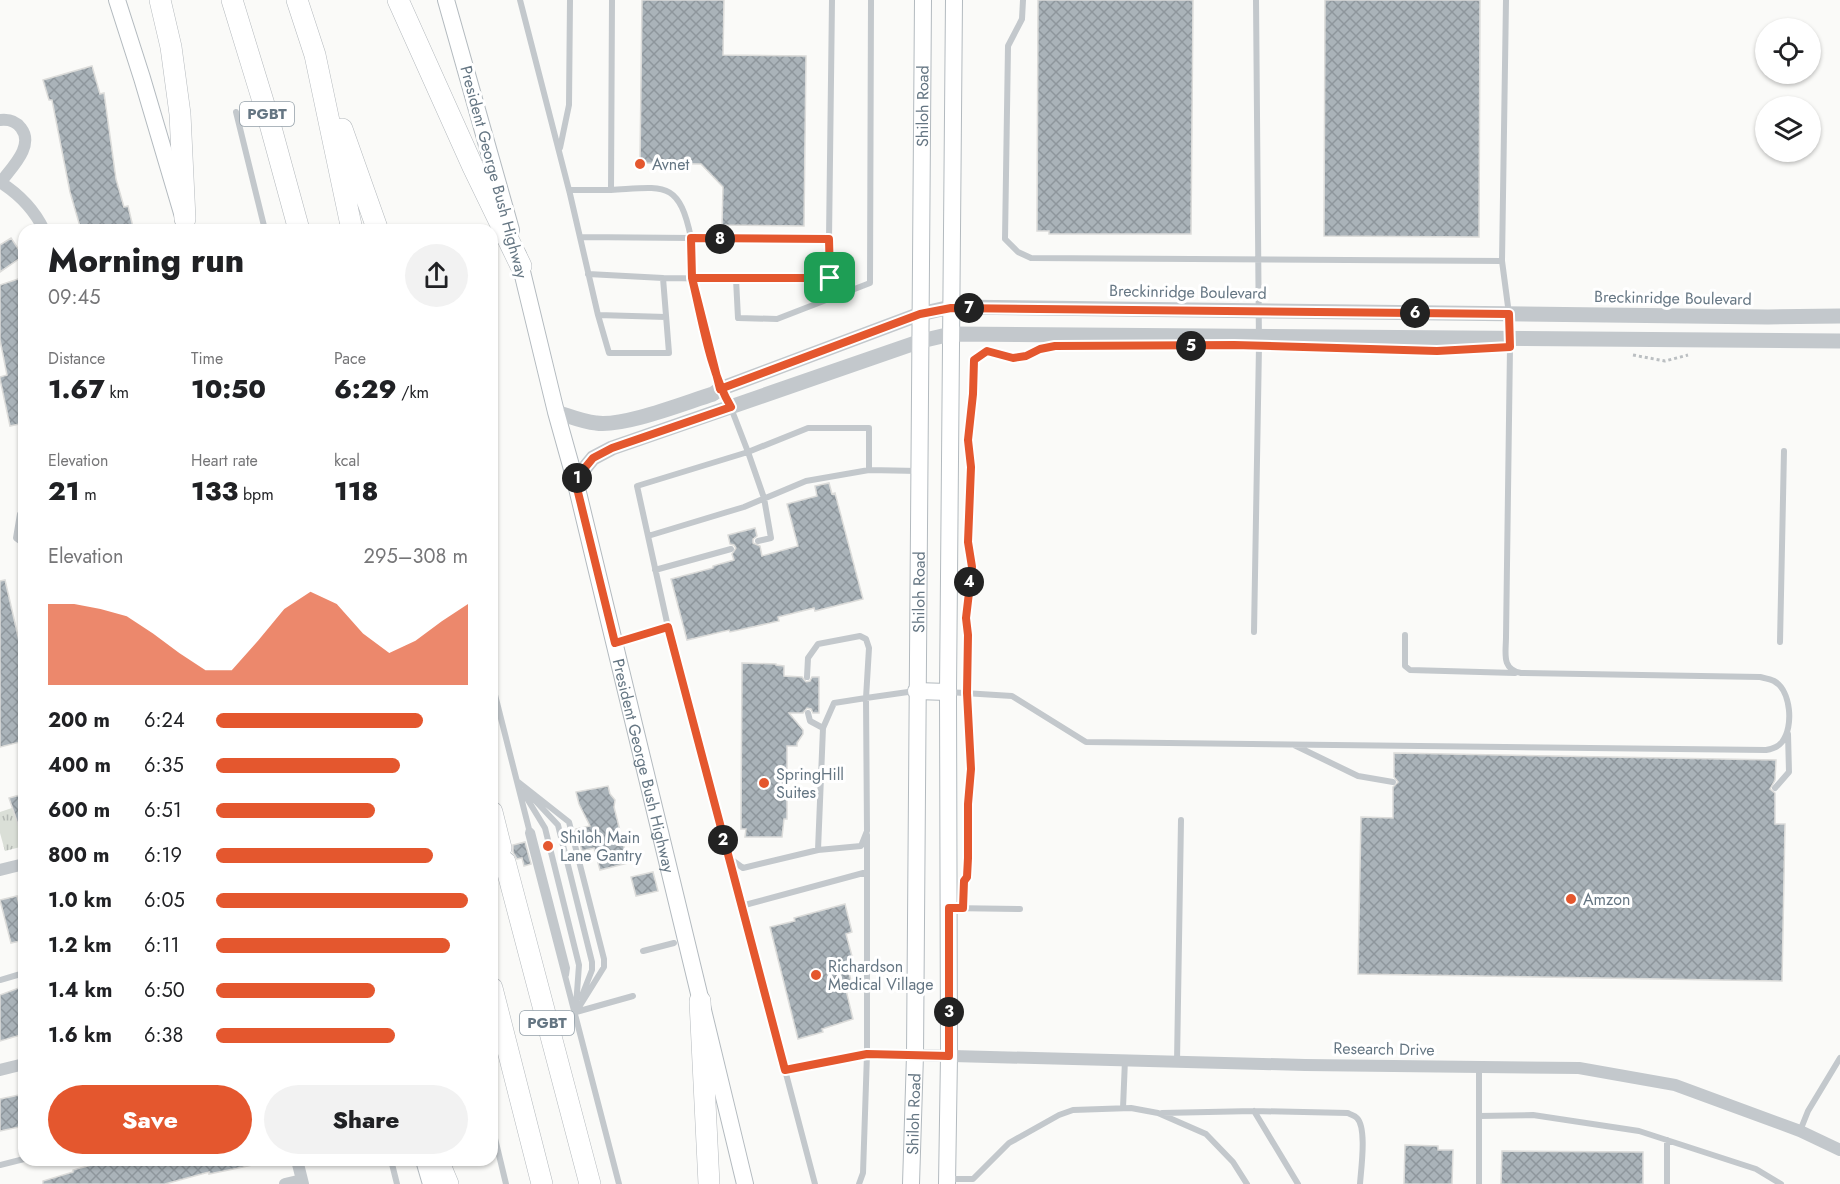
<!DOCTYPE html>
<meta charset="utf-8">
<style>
body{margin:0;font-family:Jost,sans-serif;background:#f2f2f2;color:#202124;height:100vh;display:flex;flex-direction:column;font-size:22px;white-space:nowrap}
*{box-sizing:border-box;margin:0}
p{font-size:20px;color:#757577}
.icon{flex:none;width:33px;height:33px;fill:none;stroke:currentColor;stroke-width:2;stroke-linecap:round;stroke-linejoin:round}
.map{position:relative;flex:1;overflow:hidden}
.drawer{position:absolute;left:18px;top:224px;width:480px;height:942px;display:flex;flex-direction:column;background:#fff;border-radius:18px;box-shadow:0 2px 4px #0004}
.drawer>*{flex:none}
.tools{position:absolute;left:1755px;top:18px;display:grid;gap:12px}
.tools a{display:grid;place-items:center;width:66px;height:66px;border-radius:50%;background:#fff;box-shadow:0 2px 4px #0004;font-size:30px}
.pin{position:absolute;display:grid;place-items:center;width:51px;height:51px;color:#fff;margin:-26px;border-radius:12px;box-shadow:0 3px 9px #0006}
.km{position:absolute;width:30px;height:30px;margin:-15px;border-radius:50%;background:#222;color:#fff;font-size:16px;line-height:30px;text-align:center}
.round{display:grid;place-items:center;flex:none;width:63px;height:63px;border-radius:32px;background:#f2f2f2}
.overview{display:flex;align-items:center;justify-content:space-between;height:102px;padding:0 30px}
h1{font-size:33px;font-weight:800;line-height:45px}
.metrics{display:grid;grid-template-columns:repeat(3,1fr);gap:9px;height:102px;padding:6px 30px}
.metrics div{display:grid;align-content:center}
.metrics b{font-size:26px;font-weight:800}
.metrics small{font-size:16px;font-weight:400}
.metrics p{font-size:16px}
.chart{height:168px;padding:12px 30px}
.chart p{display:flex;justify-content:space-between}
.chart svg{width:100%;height:108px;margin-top:6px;fill:#e4572e;opacity:.7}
.button{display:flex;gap:12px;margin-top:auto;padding:12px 30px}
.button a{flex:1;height:69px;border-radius:36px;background:#e4572e;color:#fff;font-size:24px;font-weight:800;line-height:69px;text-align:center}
.button a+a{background:#f2f2f2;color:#202124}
ul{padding:0 30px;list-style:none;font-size:20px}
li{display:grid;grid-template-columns:96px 72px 1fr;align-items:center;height:45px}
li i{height:15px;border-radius:8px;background:#e4572e}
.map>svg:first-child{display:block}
</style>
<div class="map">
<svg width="1840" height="1184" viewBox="0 0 1840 1184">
<defs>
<pattern id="grass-tufts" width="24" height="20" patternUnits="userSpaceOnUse" patternTransform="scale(1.5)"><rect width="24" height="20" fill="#dadfd7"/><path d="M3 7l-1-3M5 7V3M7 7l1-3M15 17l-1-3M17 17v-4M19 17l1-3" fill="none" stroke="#b4b9b4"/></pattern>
<pattern id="building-cross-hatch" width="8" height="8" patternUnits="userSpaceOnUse" patternTransform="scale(1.5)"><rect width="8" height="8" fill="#aab3b9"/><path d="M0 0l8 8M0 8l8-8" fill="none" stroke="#8e969c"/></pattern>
</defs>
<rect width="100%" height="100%" fill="#fafaf8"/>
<path fill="url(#grass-tufts)" d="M12,808L16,819H20L24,826V846L5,851L0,833V812Z"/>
<path fill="url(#building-cross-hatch)" stroke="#dcdcda" stroke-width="1.5" d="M642,0H724L723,55L806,56L804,226L722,225L723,187L701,164L640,163Z
M1038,0H1193L1191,234H1049V231H1037Z
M1325,0H1480L1479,237L1324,236Z
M92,66L100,94L104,93L116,179L124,207L128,206L133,227L123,230H81L70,192L52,100H49L43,80Z
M11,238L23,256L0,272V245Z
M24,277V423L10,426L0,379V377L7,375L0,340V285Z
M829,483L832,494L835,493L863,599L815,611L814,608L778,617L779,621L730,632L729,630L687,640L671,579L713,568V566L734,560L732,554L736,548L734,545L730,544L728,535L755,528L757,536L753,539V543L760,546L762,556L798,546L787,504L817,496L815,486Z
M5,580L24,662V741L0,747V581Z
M742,663L776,664V665L784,666V676L802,677L806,682L810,681L812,677H819V713H813L811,709L807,708L803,713H789L803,730V734L797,743V746H787V819H784L782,837H745L746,829H741Z
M1394,753L1776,760L1775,780L1770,789L1775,793V824H1785L1782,981L1358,974L1361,817L1393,818V787L1398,782L1394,777Z
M608,786L610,794L615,800L614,807L628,863L600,870L594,848L582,851L576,829L590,826L579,804L576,792Z
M20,795L22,799L24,798V836H22L9,798Z
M525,842L531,864L524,866L522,858L517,859L513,852V845Z
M653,872L658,891L636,896L631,877Z
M17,896L24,924V940L11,943L0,900Z
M845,904L852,932L846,934L853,960L846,961L853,989L846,990L853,1019L822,1029L823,1032L798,1039L770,927L795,921L794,918Z
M24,986V1034L0,1041V995Z
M24,1094V1126L0,1131V1099Z
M1405,1145L1438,1146V1150H1453L1452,1184H1404Z
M1502,1151L1643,1152V1184H1501Z
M101,1160H252L253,1165L209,1174V1172L165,1184H43V1181L73,1172V1170L102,1162Z"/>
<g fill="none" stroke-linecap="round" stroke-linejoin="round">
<g stroke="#b3babf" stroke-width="18">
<g id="secondary">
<path d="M117,0L142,78L187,230"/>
<path d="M446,0L511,230"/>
<path id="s1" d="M518,255L556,412L575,480L745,1184"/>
<path d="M916,691L948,692"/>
<path d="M424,1160L431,1184"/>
<path id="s2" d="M911,1184L915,1055L923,0"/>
<path d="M947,1184L949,1056L948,692L954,0"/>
</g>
</g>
<g stroke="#b4b9bd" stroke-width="22">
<path id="motorway" d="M160,0L171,47L180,114L185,219
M232,0L270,124L299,230
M297,0L315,55L352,230
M398,0L473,167L521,266
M342,129L377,228
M492,812L501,848
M505,862L590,1184
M492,988L542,1184
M700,1001L709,1184
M438,1160L448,1184"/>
</g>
<path stroke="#bbbfc2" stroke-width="3" stroke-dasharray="3 3" stroke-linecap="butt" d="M1633,355L1665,361L1688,355
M967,684L968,635L966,617L972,567L968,542L971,467L968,440L973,394L974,360L987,351C1010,354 1013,363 1037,350
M964,881L967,877L968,858V804L971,769L967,703"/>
<path stroke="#c3c8cc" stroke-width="6" d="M520,0L570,194L598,315L609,353H669L663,278L736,279L738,318L777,319L870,283L871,0
M1023,0L1022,19L1008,46L1005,239L1018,252L1031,258L1502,261
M236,112L265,230
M560,148L569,105L570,0
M569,190H611L612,0
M580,237L691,238C679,179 663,187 611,190
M829,239L830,299
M588,274L663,278
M736,279L830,278
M598,315L666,317
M720,389L691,278V238L829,239L832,0
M24,512L20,514L16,538L24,544
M648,536L744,507L806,481L869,470
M758,541L771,538L764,498L748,452L808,428H869V470L918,471
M655,570L731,549
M668,627L728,857L743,868L818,850L861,846L867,831L866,698L915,691
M1254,632L1259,346L1256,0
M1405,635V666L1410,670L1515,673
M1780,642L1784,451
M615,643L668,627L637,486L748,452L731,408
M807,677L808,658L818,644L860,636L866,639L869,648L866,698L834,703L823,728L818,850
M492,683L529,829L528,833L619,1184
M948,692L1012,696L1086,742L1766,750C1772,749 1778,747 1782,742C1794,727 1791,690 1774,681C1770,679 1764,678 1760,677L1521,673C1501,669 1506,653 1506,637L1510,347L1509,314L1502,261L1506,0
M808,713L810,721L823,728
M1294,745L1358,776L1393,782
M517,781L569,822L604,959V967L576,1012
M1775,788L1789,772L1788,734
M523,792L545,828L579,965L576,1006
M529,794L558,825L592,962V970L581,998
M529,829L532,832L567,968L566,975
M728,858L785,1070
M741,906L867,872
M949,908L1020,909
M643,951L674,943
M0,980L24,973
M576,1012L633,996
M1177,1062L1181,820
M1479,1067V1184
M1123,1108L1125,1060
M1254,1111L1298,1184
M1162,1113L1254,1111L1348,1113C1351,1115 1354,1115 1357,1118C1367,1128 1361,1169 1360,1184
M1479,1116L1533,1115L1639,1131L1756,1169L1781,1184
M492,1126L506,1184
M1800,1131L1808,1111L1840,1058
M1667,1140V1184
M391,1160L397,1184
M0,1165L24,1159
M947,1179H973L1009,1143L1059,1115L1073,1110L1131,1108L1158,1113L1206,1134L1233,1162L1247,1184
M815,1184L785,1070L867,1054L914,1055
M859,1184L863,1173L867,1054V835"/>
<path stroke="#c3c8cc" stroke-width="12" d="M0,120C9,119 16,121 21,128C35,146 11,168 1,182
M0,182C19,194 34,209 44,230
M0,870L24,864
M915,1055L1305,1065L1579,1068L1675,1085L1800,1131L1840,1150
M0,1070L24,1064
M297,1160L303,1184
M285,1184L302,1180"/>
<path stroke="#c3c8cc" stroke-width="15" d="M556,412C569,416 583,422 596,423C624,427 684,403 713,394L720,389L920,314L951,307L1768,317L1840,316
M575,480L593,458L612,448L921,341L951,334L1840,341"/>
<use href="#secondary" stroke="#fff" stroke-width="16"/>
<use href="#motorway" stroke="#fff" stroke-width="21"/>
</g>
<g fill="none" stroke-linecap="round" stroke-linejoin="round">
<g stroke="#fff" stroke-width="12">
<path id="route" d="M830,278H692C702,319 710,372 731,407L612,448L593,458L575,480L615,643L668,627L785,1070L867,1054L949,1056V908H963L964,881L967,877L968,858V804L971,769L967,693L968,635L966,618L972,567L968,542L971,467L968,440L973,394L974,360L987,351L1013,358L1026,356L1040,349L1055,346L1234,345L1437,351L1510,347L1509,314L951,308L920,314L720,389L692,278L691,238L829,239L830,278"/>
</g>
<use href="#route" stroke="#e4572e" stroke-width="8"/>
</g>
<g fill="#e4572e" stroke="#fff" stroke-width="2">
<circle cx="640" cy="164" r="6"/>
<circle cx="764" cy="783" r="6"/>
<circle cx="548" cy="846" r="6"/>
<circle cx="1571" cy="899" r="6"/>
<circle cx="816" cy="975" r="6"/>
</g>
<g text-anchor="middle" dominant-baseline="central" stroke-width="6" stroke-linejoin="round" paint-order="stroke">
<g fill="#fff" stroke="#939fa8" stroke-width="1.5">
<rect x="240" y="102" width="54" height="24" rx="4.5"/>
<rect x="520" y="1011" width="54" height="24" rx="4.5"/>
</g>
<g font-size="15" font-weight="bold" fill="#657683">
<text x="267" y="114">PGBT</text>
<text x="547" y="1023">PGBT</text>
</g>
<g font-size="16" fill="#657683" stroke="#fff">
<text stroke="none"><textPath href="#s2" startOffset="1078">Shiloh Road</textPath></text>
<text transform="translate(494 172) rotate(75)">President George Bush Highway</text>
<text transform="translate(1188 292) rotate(1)">Breckinridge Boulevard</text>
<text transform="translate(1673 298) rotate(1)">Breckinridge Boulevard</text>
<text stroke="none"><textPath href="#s2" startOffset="592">Shiloh Road</textPath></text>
<text stroke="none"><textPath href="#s1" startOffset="526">President George Bush Highway</textPath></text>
<text transform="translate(1384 1049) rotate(1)">Research Drive</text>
<text stroke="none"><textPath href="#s2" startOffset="70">Shiloh Road</textPath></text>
</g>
<g font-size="16" fill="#657683" stroke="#fff" text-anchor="start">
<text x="652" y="164">Avnet</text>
<text x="776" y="774">SpringHill<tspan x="776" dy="18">Suites</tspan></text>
<text x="560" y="837">Shiloh Main<tspan x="560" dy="18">Lane Gantry</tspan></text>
<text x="1583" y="899">Amzon</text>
<text x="828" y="966">Richardson<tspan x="828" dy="18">Medical Village</tspan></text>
</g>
</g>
</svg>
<div class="tools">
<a><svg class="icon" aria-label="locate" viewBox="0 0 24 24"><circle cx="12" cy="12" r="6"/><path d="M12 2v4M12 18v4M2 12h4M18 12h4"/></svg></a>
<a><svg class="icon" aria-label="layers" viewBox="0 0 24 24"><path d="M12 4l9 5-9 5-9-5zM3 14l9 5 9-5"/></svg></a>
</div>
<div class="pin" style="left:830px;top:278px;background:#1e9e55"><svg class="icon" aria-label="arrive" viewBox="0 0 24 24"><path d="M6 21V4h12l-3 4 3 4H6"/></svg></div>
<b class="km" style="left:577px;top:478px">1</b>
<b class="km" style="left:723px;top:840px">2</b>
<b class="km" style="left:949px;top:1012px">3</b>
<b class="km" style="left:969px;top:582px">4</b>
<b class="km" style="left:1191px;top:346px">5</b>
<b class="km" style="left:1415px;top:313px">6</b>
<b class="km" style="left:969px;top:308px">7</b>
<b class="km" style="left:720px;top:239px">8</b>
<section class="drawer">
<div class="overview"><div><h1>Morning run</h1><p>09:45</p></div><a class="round"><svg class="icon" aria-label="share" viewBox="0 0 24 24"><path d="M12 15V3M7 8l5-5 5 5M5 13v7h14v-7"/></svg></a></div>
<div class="metrics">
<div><p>Distance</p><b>1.67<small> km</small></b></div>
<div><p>Time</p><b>10:50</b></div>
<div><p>Pace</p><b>6:29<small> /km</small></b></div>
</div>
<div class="metrics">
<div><p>Elevation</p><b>21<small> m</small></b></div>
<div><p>Heart rate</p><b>133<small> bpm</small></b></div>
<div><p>kcal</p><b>118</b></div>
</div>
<div class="chart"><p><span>Elevation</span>295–308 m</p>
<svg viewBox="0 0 160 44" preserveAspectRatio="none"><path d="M0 44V11L10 11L20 13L30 16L40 23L50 31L60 38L70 38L80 26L90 13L100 6L110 11L120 23L130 31L140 26L150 18L160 11V44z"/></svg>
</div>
<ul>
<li><b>200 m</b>6:24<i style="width:82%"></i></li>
<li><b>400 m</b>6:35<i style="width:73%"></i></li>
<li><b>600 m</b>6:51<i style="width:63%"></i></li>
<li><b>800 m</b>6:19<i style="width:86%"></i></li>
<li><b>1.0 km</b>6:05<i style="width:100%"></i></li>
<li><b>1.2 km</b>6:11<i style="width:93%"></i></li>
<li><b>1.4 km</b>6:50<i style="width:63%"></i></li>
<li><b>1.6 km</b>6:38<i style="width:71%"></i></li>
</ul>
<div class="button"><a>Save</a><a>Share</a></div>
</section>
</div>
